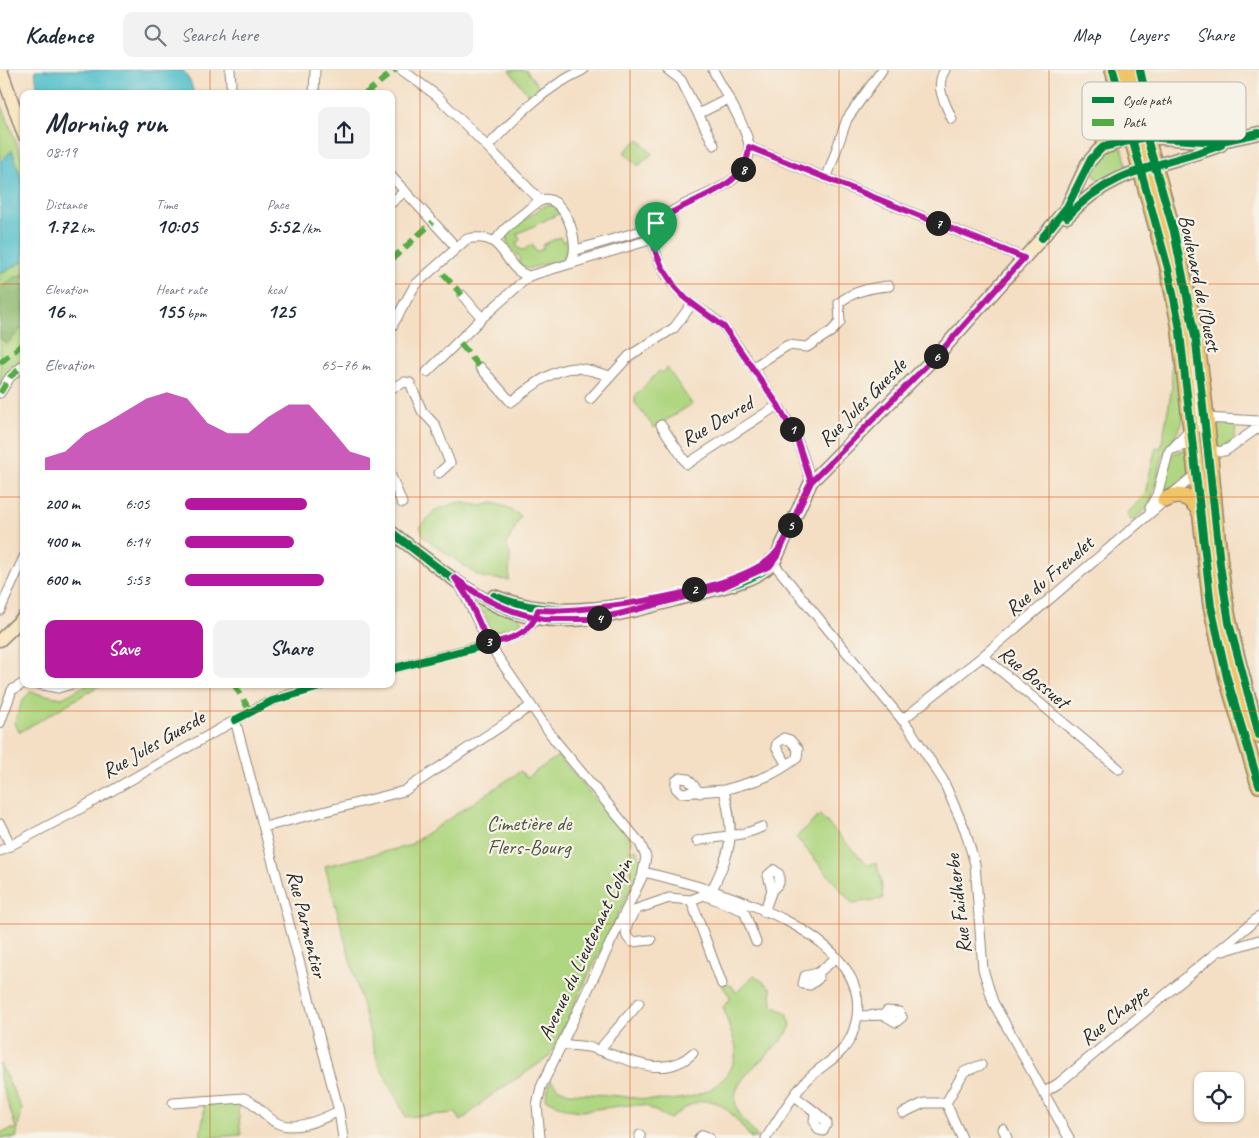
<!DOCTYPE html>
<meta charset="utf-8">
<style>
body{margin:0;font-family:Caveat,sans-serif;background:#f2f2f3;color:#1f2937;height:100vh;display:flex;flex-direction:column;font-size:19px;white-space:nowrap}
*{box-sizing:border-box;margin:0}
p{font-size:16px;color:#747a83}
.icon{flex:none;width:28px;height:28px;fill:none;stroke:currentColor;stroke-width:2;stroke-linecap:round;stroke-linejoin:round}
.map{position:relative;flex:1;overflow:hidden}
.panel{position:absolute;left:20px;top:20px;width:375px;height:598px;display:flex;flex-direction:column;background:#fff;border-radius:10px;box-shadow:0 1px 4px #0004}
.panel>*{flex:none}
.controls{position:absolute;left:1194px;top:1002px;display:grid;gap:10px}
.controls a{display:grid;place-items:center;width:50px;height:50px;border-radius:10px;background:#fff;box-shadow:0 1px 4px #0004;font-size:25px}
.pin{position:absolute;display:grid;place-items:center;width:42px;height:42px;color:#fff;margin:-51px -21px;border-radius:50% 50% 50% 0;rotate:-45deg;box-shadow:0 0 5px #0007}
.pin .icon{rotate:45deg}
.km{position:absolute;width:25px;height:25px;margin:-12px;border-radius:50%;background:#222;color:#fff;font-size:14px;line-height:25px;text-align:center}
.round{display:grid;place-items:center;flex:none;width:52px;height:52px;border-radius:10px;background:#f2f2f3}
.headline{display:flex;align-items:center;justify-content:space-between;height:85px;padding:0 25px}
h1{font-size:28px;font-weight:700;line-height:38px}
.stats{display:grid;grid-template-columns:repeat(3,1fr);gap:8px;height:85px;padding:5px 25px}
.stats div{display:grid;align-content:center}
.stats b{font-size:21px;font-weight:700}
.stats small{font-size:14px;font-weight:400}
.stats p{font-size:14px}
.chart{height:140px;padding:10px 25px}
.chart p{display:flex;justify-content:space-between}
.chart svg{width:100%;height:90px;margin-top:5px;fill:#b5179e;opacity:.7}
.button{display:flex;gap:10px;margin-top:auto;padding:10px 25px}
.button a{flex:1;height:58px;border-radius:10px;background:#b5179e;color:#fff;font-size:20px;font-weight:700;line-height:58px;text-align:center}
.button a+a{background:#f2f2f3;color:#1f2937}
ul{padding:0 25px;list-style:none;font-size:16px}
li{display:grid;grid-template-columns:80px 60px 1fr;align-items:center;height:38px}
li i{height:12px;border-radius:6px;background:#b5179e}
header{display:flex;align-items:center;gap:30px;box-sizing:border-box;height:70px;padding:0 25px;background:#fff;border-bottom:1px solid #e0e1e3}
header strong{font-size:24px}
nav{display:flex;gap:28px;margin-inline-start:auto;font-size:18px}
.search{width:350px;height:45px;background:#f2f2f3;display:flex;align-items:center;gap:12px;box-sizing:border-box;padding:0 18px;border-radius:10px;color:#747a83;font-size:19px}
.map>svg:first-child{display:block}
</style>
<header>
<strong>Kadence</strong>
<div class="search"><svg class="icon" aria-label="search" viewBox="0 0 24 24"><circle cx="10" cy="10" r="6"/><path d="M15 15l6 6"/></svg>Search here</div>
<nav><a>Map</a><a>Layers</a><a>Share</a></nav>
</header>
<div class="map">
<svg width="1259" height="1068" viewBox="0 0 1259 1068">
<rect width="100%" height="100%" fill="#f7f3e8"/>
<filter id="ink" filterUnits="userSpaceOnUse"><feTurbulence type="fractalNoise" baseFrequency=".02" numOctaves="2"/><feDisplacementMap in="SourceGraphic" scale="10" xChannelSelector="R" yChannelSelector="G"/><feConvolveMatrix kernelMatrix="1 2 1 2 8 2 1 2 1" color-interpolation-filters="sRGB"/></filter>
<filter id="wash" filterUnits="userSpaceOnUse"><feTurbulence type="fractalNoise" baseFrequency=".0096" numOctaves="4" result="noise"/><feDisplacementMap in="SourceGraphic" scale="20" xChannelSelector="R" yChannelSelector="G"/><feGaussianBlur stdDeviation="1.12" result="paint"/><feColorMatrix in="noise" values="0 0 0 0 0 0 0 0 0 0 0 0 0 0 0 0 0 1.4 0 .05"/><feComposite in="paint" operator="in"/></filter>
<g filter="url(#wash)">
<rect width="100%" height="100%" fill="#f4dfc5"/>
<path fill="#afd680" stroke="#6d8056" d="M509,0H526L540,18L529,26Z
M0,30L24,93V118L12,80L0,92Z
M639,69L652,84L638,96L624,82Z
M1122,77L1128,99L1103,111L1096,108L1091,98L1104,81Z
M547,135H554L560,143L517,164L520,170L516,174L519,179L524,180L532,174L536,182L544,178L542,175L560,167L563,172L569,168L568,178L562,190L526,199L518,192L521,188L509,178L506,166L509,161L541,138Z
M24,191V298L0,318V204Z
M1158,200H1162L1174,257L1183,352L1163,386L1150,435L1134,450H1131L1127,446L1128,443L1145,424L1156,377L1161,378L1172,318L1171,275Z
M667,298L692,334L654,358L635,333V326L659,301L663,303Z
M1214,352L1231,353L1236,359L1234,370L1220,378L1217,377Z
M1186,379L1190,403L1164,423L1162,421C1166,399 1161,385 1186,379Z
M459,432L481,436L492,433L506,437L521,446L506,475L510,484L509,510L485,508L477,505L424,467L420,457L435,440Z
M472,528L521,549V556L512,560L492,562L484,543L480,544Z
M89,614H102L20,662L14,654L22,632L30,622L62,628Z
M558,686L633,772L629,775L630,781L636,779L641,788L640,799L549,987L486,1029L461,1051L456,1043L406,1047L378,993L325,796L408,776L521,701L526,708Z
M820,745L867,795L876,793L881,809L883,829L852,833L796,767Z
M754,905L771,918L772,936L787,943L791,955C781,983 727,1005 736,1036C739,1047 751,1058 758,1068H751C723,1031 710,1016 670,1049L644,1035H627L581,1041L567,1039L545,1029L551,1010L559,1019L569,1023C586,1024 602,1024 619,1026C632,1027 645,1030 657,1030C692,1032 736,1017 736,977L723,937L731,928L723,917L725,913L733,917L736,923Z
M0,994L22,1039L16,1068H0V1063L16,1058L0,1009Z
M239,1032L244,1033L238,1039L241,1065L201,1068C200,1055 205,1049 204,1035Z"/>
<path fill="#8bb76e" stroke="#5b714c" d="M24,204V256L7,274L0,268V219L13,208Z"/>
<path fill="#52bfcb" stroke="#3e757b" d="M35,0H183L191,13L194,24H38Z
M12,80L24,118L21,145L24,155V191L0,204V92Z"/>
</g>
<g filter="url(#ink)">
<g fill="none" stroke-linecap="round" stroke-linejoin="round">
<g stroke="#908578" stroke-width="11">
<path id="street" d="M230,0L231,14
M402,0L436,25L541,131
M668,0L681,10L714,75
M713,0C722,17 747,58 749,75C754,132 646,125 654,173C658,197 674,221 694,235C704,242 716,248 724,258C736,272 746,289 757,304C770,324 785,344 795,365C802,380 806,396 811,412
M945,0C934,16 945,33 952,49
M314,24L315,0
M698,44L728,29
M489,75C518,45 544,18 583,0
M749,77L1024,188
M391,106L456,177
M827,107L847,49L882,0
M391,133L405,121
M495,172C502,160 512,152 523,144C528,140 535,133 542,130C565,123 584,179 569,194
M576,180L655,157
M529,206L653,169
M462,225L482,248L529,206
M391,258L415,215L467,169C508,160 501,199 529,206
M1188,268L1200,357
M480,297L511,332C528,319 552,299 574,298C586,298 599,303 610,306
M752,298L788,275L807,277L832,261L840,252L839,233C851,222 872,217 889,216
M427,302L482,248
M391,318L405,312L410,313L422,341L435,355L450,393L439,403
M0,323L10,307L24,295
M590,329L629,286L674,258L692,234
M1205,348L1259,351
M661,355L687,394L778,335
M1207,378L1220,382L1230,378
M1170,380L1185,375L1195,380
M1225,381L1259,357
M391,406L402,433
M1150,438L1157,425L1168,383L1191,359
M770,489L909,658L943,710L965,760L975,794L983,899L993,932L1069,1068
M461,517L489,574L554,669L640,773L646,787L642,807L541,1017L537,1035L540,1068
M0,540L24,487
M983,586L1196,404
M391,599L514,567L525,561L537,548
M39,614L58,618L72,614
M235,650L339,1041L343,1068
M902,650L983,586L1119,699
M0,653L12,620L24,613
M700,723L688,709L680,708L676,711V718L681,723L724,720
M0,754L11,776
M264,757L404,721L531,636
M697,771C722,765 739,768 762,757
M0,781L76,741L262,635L291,624L330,614
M644,802C713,819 895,865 851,967C841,988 822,994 808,1009C791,1026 779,1049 766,1068
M712,820C732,777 735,767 724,720C755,711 771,708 797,688L798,679L790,670L784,668L777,673L776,677L787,695
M691,830L722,914
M764,842L772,820L779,813V804L774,800L768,805L772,820
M651,870L632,872C620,864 629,849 637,839L669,828L691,830L704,825L744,841L756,872
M1223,881L1259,870
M818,903L805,906L803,914L810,915L818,909V903L836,888
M858,946L884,945L887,941L899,942L902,947L896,952L884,945
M561,974C571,976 582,975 592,978C625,987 663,1012 693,983
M599,980L639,933
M1043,1023L1059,1013L1259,847
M795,1026C805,1035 819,1043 827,1053L823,1061L819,1060L814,1051L815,1044
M173,1033L244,1028C256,1033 264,1045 275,1052C294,1063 322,1049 339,1041
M946,1033L964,1002L981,995
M903,1043L924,1033H946L962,1068
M1003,1059L1007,1068
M640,1065V1068
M699,1068L703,1065L709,1068"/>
</g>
<g stroke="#908578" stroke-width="15">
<path id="secondary" d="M1,0L24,65
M1067,147C1114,96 1161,98 1221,75
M391,462C425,487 459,517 497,536C558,566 628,542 689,526C714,519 759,512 775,490L811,412L942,280L1042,168L1067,137L1087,94L1099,80L1122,71L1146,67L1217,72L1259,63
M494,526C537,543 579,542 624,535
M0,570L24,547"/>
</g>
<g stroke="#908578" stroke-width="18">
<path id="primary" d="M1113,0L1168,198L1179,254L1211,536L1227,608L1259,715
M1127,0C1153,90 1181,179 1196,271C1210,352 1212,436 1223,518C1230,568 1244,617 1259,665
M1103,77L1122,33
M1165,430C1180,421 1193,428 1200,443"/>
</g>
<use href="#street" stroke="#fff" stroke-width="9"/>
<use href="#secondary" stroke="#f9e7c3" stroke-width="12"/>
<use href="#primary" stroke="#f0c469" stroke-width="15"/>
<path stroke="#54ab44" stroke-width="6" stroke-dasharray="12 6" stroke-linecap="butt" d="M365,24L395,0
M391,190L433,152
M443,204L462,225
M460,273L480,297
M0,293L24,273
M0,323L10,307L24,295
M234,614L250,641"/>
<g stroke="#f7f3e8" stroke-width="11">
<path id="cycleway" d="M1113,0L1168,198L1179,254L1211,536L1227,608L1259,715
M1140,0L1149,39L1144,58L1174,162L1196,272L1220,494L1229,553L1259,665
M1067,147C1114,96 1161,98 1221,75
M1042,168L1067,137L1091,89L1103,77L1146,67L1217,72L1259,63
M653,169L662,197L675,217L686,229L723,257L778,335
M391,462C425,487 459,517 497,536C558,566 628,542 689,526C714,519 759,512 775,490L811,412L942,280L1024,188
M494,526C537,543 579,542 624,535
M391,599L506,570L520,565L528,559
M235,650L272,631L330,614"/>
</g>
<use href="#cycleway" stroke="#00873e" stroke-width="8"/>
</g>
</g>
<g fill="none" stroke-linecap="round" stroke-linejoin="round" filter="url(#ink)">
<g stroke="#fff" stroke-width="10">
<path id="route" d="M656,183L662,197L675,217L686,229L724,257L778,335L797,370L811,412C796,435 792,467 773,486C739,521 587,544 538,540C532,564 511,569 489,574L468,528L455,508C485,531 507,542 544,549H591L619,544L723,517L770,496L778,485L811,412L942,280L1024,188L749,77C747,116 701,125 673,142C667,145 659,149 655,156C651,164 654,174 656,183"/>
</g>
<use href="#route" stroke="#b5179e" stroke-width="6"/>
</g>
<path fill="none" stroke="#d5540f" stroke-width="1" stroke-opacity="0.55" d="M210,0V24M420,0V1068M630,0V1068M839,0V1068M1049,0V1068M0,214H24M391,214H1259M0,427H24M391,427H1259M210,614V1068M0,641H1259M0,854H1259"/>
<g text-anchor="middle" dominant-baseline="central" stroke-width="4.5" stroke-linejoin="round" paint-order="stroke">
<g font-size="21" fill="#2b2b2b" stroke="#f7f3e8">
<text transform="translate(1200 213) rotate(78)">Boulevard de l'Ouest</text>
<text transform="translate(862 332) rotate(-45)">Rue Jules Guesde</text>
<text transform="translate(717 351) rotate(-30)">Rue Devred</text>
<text transform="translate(1049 506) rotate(-41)">Rue du Frenelet</text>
<text transform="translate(1034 607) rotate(40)">Rue Bossuet</text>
<text transform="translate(153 674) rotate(-30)">Rue Jules Guesde</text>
<text transform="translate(958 834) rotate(-97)">Rue Faidherbe</text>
<text transform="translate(307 854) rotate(76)">Rue Parmentier</text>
<text transform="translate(585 879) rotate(-65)">Avenue du Lieutenant Colpin</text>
<text transform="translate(1114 945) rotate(-39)">Rue Chappe</text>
</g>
<g font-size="21" fill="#4c5640" stroke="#f7f3e8">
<text x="529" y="753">Cimetière de<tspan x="529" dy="24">Flers-Bourg</tspan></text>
</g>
</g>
<rect x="1082" y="12" width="164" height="58" rx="8" fill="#f7f3e8" stroke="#bab7af" stroke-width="1"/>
<rect x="1092" y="27" width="22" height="6" fill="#00873e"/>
<rect x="1092" y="49" width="22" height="7" fill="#54ab44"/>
<g font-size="14" fill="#2b2b2b">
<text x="1123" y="35">Cycle path</text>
<text x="1123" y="57">Path</text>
</g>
</svg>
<div class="controls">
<a><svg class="icon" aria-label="locate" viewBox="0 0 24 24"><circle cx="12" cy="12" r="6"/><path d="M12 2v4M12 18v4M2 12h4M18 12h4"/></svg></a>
</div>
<div class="pin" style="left:656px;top:183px;background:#1e9e55"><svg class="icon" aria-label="arrive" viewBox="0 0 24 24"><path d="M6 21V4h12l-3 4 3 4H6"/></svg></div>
<b class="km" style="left:792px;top:359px">1</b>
<b class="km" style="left:694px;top:519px">2</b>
<b class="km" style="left:488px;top:571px">3</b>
<b class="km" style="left:599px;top:548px">4</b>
<b class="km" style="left:790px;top:455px">5</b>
<b class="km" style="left:936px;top:286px">6</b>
<b class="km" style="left:938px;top:153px">7</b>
<b class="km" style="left:743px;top:99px">8</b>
<section class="panel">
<div class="headline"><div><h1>Morning run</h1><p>08:19</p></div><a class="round"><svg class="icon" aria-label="share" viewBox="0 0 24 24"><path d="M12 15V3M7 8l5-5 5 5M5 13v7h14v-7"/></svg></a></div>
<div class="stats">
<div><p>Distance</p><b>1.72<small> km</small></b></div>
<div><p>Time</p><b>10:05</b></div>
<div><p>Pace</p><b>5:52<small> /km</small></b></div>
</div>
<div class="stats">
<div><p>Elevation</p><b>16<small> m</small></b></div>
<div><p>Heart rate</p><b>155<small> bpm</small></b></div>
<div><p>kcal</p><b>125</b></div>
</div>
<div class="chart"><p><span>Elevation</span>65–76 m</p>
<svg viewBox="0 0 160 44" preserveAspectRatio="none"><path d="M0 44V38L10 35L20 26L30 21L40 15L50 9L60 6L70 9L80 21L90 26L100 26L110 18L120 12L130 12L140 23L150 35L160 38V44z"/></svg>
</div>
<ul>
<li><b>200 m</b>6:05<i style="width:66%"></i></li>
<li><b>400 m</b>6:14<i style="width:59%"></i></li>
<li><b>600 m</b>5:53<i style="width:75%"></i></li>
</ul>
<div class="button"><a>Save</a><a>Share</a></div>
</section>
</div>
